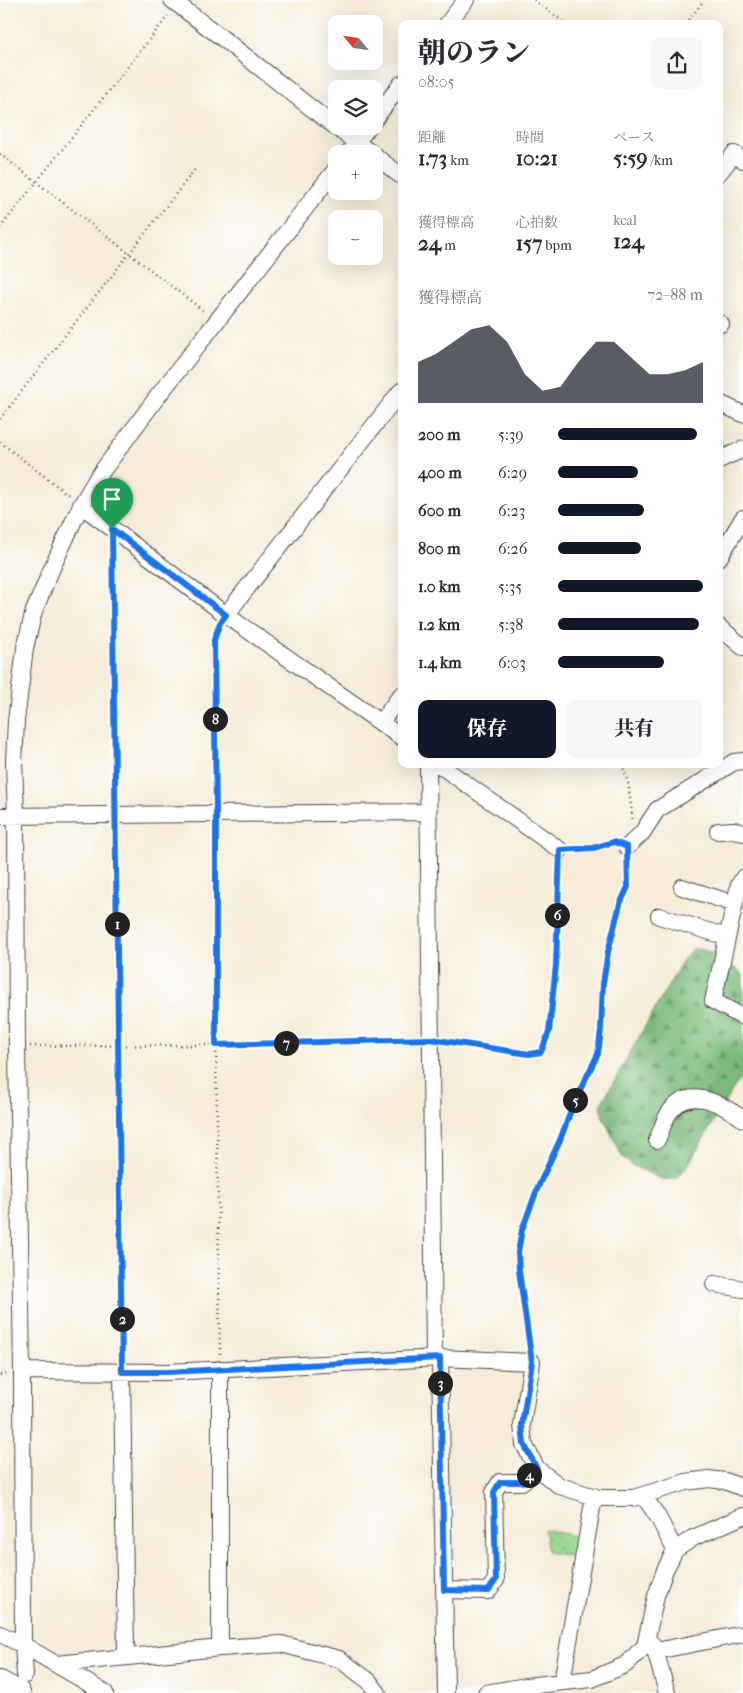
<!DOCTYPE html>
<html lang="ja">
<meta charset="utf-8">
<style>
body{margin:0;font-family:"IM FELL French Canon","Noto Serif JP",serif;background:#f7f7f7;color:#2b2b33;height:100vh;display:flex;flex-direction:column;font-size:19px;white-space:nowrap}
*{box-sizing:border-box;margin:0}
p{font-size:16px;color:#7c7c81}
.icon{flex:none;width:28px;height:28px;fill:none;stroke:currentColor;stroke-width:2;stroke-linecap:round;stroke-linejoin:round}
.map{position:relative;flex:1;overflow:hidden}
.details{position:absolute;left:398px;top:20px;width:325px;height:748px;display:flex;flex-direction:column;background:#fff;border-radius:10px;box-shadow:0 5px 20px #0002}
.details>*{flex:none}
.needle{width:32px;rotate:299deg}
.fabs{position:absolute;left:328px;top:15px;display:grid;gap:10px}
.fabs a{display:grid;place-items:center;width:55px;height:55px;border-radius:10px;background:#fff;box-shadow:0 5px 20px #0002;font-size:25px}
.pin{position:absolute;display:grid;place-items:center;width:42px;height:42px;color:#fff;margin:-51px -21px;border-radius:50% 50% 50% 0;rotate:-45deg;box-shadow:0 0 5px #0007}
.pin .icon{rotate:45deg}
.km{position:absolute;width:25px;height:25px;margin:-12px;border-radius:50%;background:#222;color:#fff;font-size:14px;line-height:25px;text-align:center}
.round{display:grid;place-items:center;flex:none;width:52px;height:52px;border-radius:10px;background:#f7f7f7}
.head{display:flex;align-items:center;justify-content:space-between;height:85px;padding:0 20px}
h1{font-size:28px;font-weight:800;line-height:38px}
.stats{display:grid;grid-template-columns:repeat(3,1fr);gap:8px;height:85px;padding:5px 20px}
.stats div{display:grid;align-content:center}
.stats b{font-size:21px;font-weight:800}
.stats small{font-size:14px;font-weight:400}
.stats p{font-size:14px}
.chart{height:140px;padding:10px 20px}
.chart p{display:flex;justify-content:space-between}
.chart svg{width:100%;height:90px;margin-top:5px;fill:#111827;opacity:.7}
.action{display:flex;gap:10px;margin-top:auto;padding:10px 20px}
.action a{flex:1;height:58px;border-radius:10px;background:#111827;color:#fff;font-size:20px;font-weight:800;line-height:58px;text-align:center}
.action a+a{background:#f7f7f7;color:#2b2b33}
ul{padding:0 20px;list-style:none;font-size:16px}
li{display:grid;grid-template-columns:80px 60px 1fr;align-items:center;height:38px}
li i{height:12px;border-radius:6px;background:#111827}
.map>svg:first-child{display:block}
</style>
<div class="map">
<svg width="743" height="1693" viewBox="0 0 743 1693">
<defs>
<pattern id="green-dots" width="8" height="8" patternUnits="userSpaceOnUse" patternTransform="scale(1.25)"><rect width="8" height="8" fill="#99da90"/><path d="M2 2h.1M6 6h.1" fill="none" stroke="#84bb7c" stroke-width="1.8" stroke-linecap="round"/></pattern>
<pattern id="forest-firs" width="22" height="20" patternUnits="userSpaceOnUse" patternTransform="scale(1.25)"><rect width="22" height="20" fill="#7aba7a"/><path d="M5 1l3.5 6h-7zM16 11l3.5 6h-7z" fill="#649764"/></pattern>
</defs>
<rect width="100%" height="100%" fill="#fff"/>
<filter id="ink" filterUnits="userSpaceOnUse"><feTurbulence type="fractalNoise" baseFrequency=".02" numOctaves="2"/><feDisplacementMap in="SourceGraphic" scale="10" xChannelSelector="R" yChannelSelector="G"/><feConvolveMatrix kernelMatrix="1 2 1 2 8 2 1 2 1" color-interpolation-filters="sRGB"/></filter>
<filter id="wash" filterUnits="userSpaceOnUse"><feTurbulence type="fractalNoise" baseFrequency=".0096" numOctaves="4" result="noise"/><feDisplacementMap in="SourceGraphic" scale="20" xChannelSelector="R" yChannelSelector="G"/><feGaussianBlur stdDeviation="1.12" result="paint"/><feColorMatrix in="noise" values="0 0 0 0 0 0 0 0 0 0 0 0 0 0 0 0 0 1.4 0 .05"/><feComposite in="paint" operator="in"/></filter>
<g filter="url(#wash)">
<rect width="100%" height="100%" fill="#f6ecd9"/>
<path fill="url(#green-dots)" stroke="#62825e" d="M544,1529L583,1538L579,1558L548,1552Z"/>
<path fill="url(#forest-firs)" stroke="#527252" d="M692,949C712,948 728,963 743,975V1075L731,1092L687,1167L677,1178L664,1180L633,1166L623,1158L603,1117L601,1104L684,958Z"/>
</g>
<g filter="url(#ink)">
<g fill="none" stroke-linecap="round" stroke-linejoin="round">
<g stroke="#494845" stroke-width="18">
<path id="minor" d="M172,0L226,41L320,115L372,154
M447,24L466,0
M374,120L401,84
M348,154L369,126
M374,155L401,176
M719,173L734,154L743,160
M719,323L721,324
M719,403L743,414
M719,460L743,449
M81,505L226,615L401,737
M719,558L743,518
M226,615L401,391
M719,627L743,647
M381,722L401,695
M428,764L434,1358
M438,764L560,850
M0,816L428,812
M718,831L734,830L743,833
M627,847L642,833L657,810L734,762L743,761
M743,878L739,885L713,1001L743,1017
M682,887L735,904
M659,916L727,937
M657,1140C660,1133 663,1125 666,1118C685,1083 719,1102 743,1119
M714,1284L743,1289
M440,1358L446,1693
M220,1369V1648
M22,1371L168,1372L440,1358L532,1362L522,1425L524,1444L537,1469L560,1486L598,1498H633L686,1482L709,1479L725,1481L743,1488
M122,1372L126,1657
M643,1495L658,1517L675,1550
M444,1590L488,1591L496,1580L494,1492L500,1482H522L537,1469
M0,1634L23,1645L105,1693
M650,1642L654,1646L667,1693
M656,1651L743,1634
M56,1664L220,1648L281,1644L339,1659L369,1681L378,1693
M25,1675L23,1645L22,1371L17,1046L16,816L14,762L16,721L25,648L34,611L52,568L81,505L97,478L158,396L336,169
M562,1682L594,1496
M486,1693L526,1686L592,1679L625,1665L645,1646L656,1596L665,1570L675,1550L693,1538L743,1516"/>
</g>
<g stroke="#494845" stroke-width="26">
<path id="highway" d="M0,1683L18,1693"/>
</g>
<path stroke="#494845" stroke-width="2.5" stroke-dasharray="1 4" stroke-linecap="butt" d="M534,0L566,24
M686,24L704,0
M0,154L205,312
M0,228L168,16
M0,419L196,168
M0,442L70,496
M113,548L116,802
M622,764L628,782L633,821
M216,800L214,639L219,626
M116,828L122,1357
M216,828V1045L220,1355
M574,849L593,847L615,843
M444,1041L529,1054L541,1052L549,1032L555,965L559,865
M30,1046L216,1045L417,1040
M530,1348L519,1271L518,1252L522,1230L538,1187L560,1140L575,1100L598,1054L601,1030L603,983L608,952L621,904L628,887L627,860
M0,1375L8,1374"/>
<use href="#minor" stroke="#fff" stroke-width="16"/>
<use href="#highway" stroke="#fff" stroke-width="24"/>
</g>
</g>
<g fill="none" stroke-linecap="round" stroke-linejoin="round" filter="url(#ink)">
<g stroke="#fff" stroke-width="10">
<path id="route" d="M112,529L226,615L220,623L214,640L216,814V1045L431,1039L529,1054L541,1052L549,1032L556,965L560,850L593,848L614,842L627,847L628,887L620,904L608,952L603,983L601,1030L598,1054L575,1100L560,1140L538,1187L522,1230L518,1252L519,1271L532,1362L522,1425L524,1444L537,1469L522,1482H500L494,1492L496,1580L488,1591L444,1590L440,1358L168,1372H122Z"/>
</g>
<use href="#route" stroke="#1a73e8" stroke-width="6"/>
</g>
</svg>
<div class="fabs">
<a><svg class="needle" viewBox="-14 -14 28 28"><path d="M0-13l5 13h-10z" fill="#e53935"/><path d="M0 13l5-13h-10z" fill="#7c7c81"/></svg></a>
<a><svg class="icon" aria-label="layers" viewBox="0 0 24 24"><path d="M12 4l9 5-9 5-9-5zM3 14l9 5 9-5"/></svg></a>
<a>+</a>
<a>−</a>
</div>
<div class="pin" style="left:112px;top:529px;background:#1e9e55"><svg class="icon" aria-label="arrive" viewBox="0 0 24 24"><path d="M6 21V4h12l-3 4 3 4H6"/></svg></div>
<b class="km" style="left:117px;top:924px">1</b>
<b class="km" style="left:122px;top:1319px">2</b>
<b class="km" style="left:440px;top:1383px">3</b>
<b class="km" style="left:529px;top:1475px">4</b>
<b class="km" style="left:575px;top:1100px">5</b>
<b class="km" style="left:557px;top:915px">6</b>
<b class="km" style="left:286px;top:1043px">7</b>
<b class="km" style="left:215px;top:719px">8</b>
<section class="details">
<div class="head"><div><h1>朝のラン</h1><p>08:05</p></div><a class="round"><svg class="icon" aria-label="share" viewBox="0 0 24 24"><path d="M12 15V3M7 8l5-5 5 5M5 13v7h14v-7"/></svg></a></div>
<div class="stats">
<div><p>距離</p><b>1.73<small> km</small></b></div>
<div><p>時間</p><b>10:21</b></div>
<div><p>ペース</p><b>5:59<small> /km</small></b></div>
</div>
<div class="stats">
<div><p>獲得標高</p><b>24<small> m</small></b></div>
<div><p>心拍数</p><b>157<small> bpm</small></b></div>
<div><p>kcal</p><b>124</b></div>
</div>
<div class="chart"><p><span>獲得標高</span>72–88 m</p>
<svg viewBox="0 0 160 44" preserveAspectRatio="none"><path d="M0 44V24L10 20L20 14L30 8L40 6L50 14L60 30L70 38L80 36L90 24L100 14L110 14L120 22L130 30L140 30L150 28L160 24V44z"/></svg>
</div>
<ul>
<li><b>200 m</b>5:39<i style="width:96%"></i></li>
<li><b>400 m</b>6:29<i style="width:55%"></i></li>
<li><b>600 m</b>6:23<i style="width:59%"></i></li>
<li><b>800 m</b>6:26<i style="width:57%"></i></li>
<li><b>1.0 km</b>5:35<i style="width:100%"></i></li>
<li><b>1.2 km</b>5:38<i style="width:97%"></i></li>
<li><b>1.4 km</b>6:03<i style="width:73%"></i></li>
</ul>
<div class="action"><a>保存</a><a>共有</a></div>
</section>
</div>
